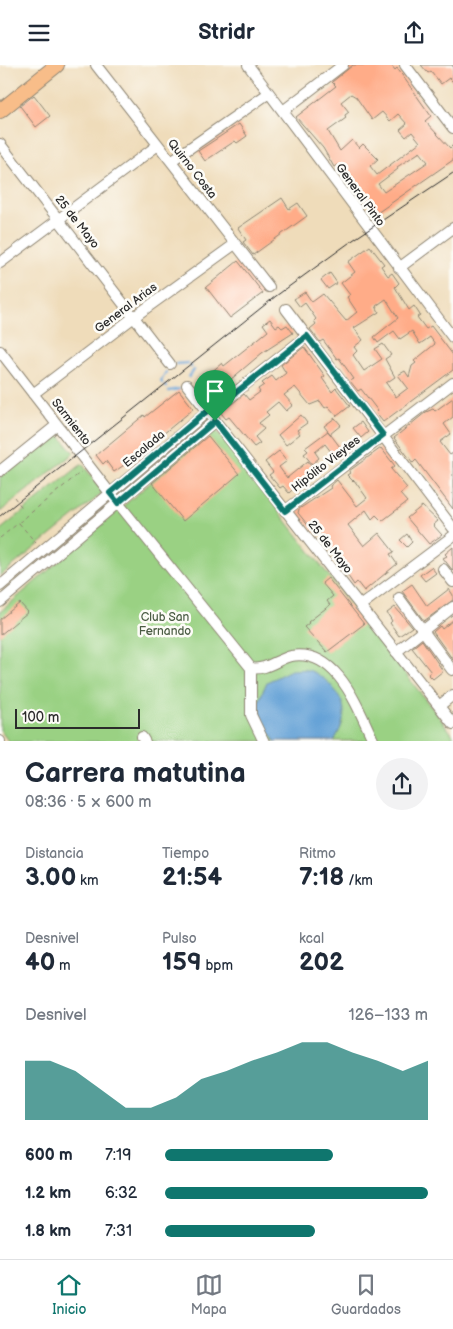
<!DOCTYPE html>
<html lang="es">
<meta charset="utf-8">
<style>
body{margin:0;font-family:"Balsamiq Sans",sans-serif;background:#f2f2f3;color:#1f2937;height:100vh;display:flex;flex-direction:column;font-size:19px;white-space:nowrap}
*{box-sizing:border-box;margin:0}
p{font-size:16px;color:#747a83}
.icon{flex:none;width:28px;height:28px;fill:none;stroke:currentColor;stroke-width:2;stroke-linecap:round;stroke-linejoin:round}
.map{position:relative;height:676px;overflow:hidden}
.panel{display:flex;flex-direction:column;background:#fff;flex:1}
.panel>*{flex:none}
.scale{position:absolute;left:15px;bottom:12px;width:125px;box-sizing:border-box;padding-left:5px;border:2px solid #2b2b2b;border-top:0;font-size:14px;line-height:18px;white-space:nowrap;color:#2b2b2b;-webkit-text-stroke:4px #fdfcf7;paint-order:stroke}
.pin{position:absolute;display:grid;place-items:center;width:42px;height:42px;color:#fff;margin:-51px -21px;border-radius:50% 50% 50% 0;rotate:-45deg;box-shadow:0 0 5px #0007}
.pin .icon{rotate:45deg}
.round{display:grid;place-items:center;flex:none;width:52px;height:52px;border-radius:26px;background:#f2f2f3}
.head{display:flex;align-items:center;justify-content:space-between;height:85px;padding:0 25px}
h1{font-size:28px;font-weight:700;line-height:38px}
.figures{display:grid;grid-template-columns:repeat(3,1fr);gap:8px;height:85px;padding:5px 25px}
.figures div{display:grid;align-content:center}
.figures b{font-size:25px;font-weight:700}
.figures small{font-size:14px;font-weight:400}
.figures p{font-size:14px}
.chart{height:140px;padding:10px 25px}
.chart p{display:flex;justify-content:space-between}
.chart svg{width:100%;height:90px;margin-top:5px;fill:#0f766e;opacity:.7}
ul{padding:0 25px;list-style:none;font-size:16px}
li{display:grid;grid-template-columns:80px 60px 1fr;align-items:center;height:38px}
li i{height:12px;border-radius:6px;background:#0f766e}
header{display:flex;justify-content:space-between;align-items:center;height:65px;padding:0 25px;background:#fff;font-size:22px;font-weight:700}
.dock{display:flex;justify-content:space-around;align-items:center;height:70px;border-top:1px solid #e0e1e3;background:#fff;font-size:14px;color:#747a83}
.dock a{display:grid;justify-items:center;gap:2px}
.dock .on{color:#0f766e}
.map>svg:first-child{display:block}
</style>
<header><svg class="icon" aria-label="menu" viewBox="0 0 24 24"><path d="M4 6h16M4 12h16M4 18h16"/></svg>Stridr<svg class="icon" aria-label="share" viewBox="0 0 24 24"><path d="M12 15V3M7 8l5-5 5 5M5 13v7h14v-7"/></svg></header>
<div class="map">
<svg width="453" height="677" viewBox="0 0 453 677">
<rect width="100%" height="100%" fill="#fdfcf7"/>
<filter id="ink" filterUnits="userSpaceOnUse"><feTurbulence type="fractalNoise" baseFrequency=".02" numOctaves="2"/><feDisplacementMap in="SourceGraphic" scale="10" xChannelSelector="R" yChannelSelector="G"/><feConvolveMatrix kernelMatrix="1 2 1 2 8 2 1 2 1" color-interpolation-filters="sRGB"/></filter>
<filter id="wash" filterUnits="userSpaceOnUse"><feTurbulence type="fractalNoise" baseFrequency=".0096" numOctaves="4" result="noise"/><feDisplacementMap in="SourceGraphic" scale="20" xChannelSelector="R" yChannelSelector="G"/><feGaussianBlur stdDeviation="1.12" result="paint"/><feColorMatrix in="noise" values="0 0 0 0 0 0 0 0 0 0 0 0 0 0 0 0 0 1.4 0 .05"/><feComposite in="paint" operator="in"/></filter>
<g filter="url(#wash)">
<rect width="100%" height="100%" fill="#efdcba"/>
<path fill="#9ad183" stroke="#627e57" d="M214,363L453,670V676H334L343,657L291,606L267,617L258,638L275,676L9,677L0,665V547Z
M56,366L74,388L0,447V412Z
M82,399L104,427L0,511V465Z"/>
<path fill="#66a3d7" stroke="#486781" d="M291,605C296,605 302,604 307,605C323,608 344,631 344,647C344,658 339,667 334,676H275L263,659L258,638L267,617Z"/>
<g fill="none" stroke-linecap="round" stroke-linejoin="round">
<path stroke="#66a3d7" stroke-width="2.5" d="M176,299L188,298
M191,301V302
M189,312L194,305
M162,318L161,316L166,307
M165,321L166,322
M169,326L179,324"/>
</g>
<g id="blocks">
<path fill="#ffac88" fill-rule="evenodd" d="M353,0H391L395,5L397,3L431,51L425,56L450,83L453,80V95L377,148L367,133L360,138L351,125L354,123L349,112L337,100L334,102L323,83L296,52L336,21L332,17ZM351,29L356,32L372,55L382,47L390,56L398,49L407,59L400,65L406,72L412,67L420,77L377,110L370,101L378,94L363,79L359,83L352,75L340,86L328,66L346,53L345,50L349,47L341,37ZM420,87L428,97L384,127L378,119L398,104L397,102Z
M421,0H453V17L449,13L441,19L431,6L428,8Z
M34,30L50,51L36,62L20,41Z
M239,59L247,71L237,78L235,76L205,96L198,86Z
M282,133L289,144L298,138L307,151L253,190L243,177L246,175L238,163Z
M370,181L384,199L381,201L388,211L392,208L399,218L395,222L409,245L414,241L420,250L417,252L426,264L431,261L453,290V305L383,357L376,348L378,346L361,324L358,326L350,316L354,314L339,293L337,294L323,275L320,277L310,264L316,259L314,256L316,254L305,238L300,242L294,234L305,227L312,237L323,229L346,256L357,247L347,232L350,230L341,218L355,207L348,197ZM386,234L398,253L374,272L378,278L394,266L400,274L412,266L420,279L430,272L435,279L414,296L416,298L412,301L409,312L405,306L398,310L408,323L396,332L386,318L395,312L385,294L391,290L383,279L375,284L382,294L364,306L353,290L357,286L354,282L363,275L354,263L379,247L376,241Z
M238,196L263,228L230,253L206,222Z
M330,208L337,218L328,224L321,215Z
M270,254L276,262L279,260L282,263L287,260L293,268L262,288L210,332L205,331L196,320L222,298L224,301L268,266L263,259Z
M304,282L325,311L322,313L332,327L336,323L350,341L337,351L328,341L325,343L320,336L310,340L295,322L284,330L293,340L286,346L278,337L266,347L269,350L259,358L264,364L255,372L260,378L254,382L229,352L226,354L221,348L244,329L249,335L260,327L258,324L264,320L262,318L272,311L276,316L286,308L281,300Z
M179,325L193,343L192,345L145,384L147,387L130,401L127,398L114,407L106,396L103,399L96,390L144,350L145,352Z
M453,333V352L444,359L451,369L440,377L450,390L453,388V444L416,395L413,398L394,373L426,347L433,344L435,346Z
M301,350L307,358L297,365L300,369L286,380L278,370Z
M335,353L341,360L330,369L324,361Z
M361,357L368,367L361,373L353,363Z
M328,366L343,386L335,392L325,379L315,387L319,393L312,399L304,389L308,386L305,383Z
M208,371L239,409L183,456L152,418Z
M381,383L395,401L391,404L407,423L400,429L407,437L382,456L376,450L372,454L366,445L348,460L364,481L379,468L394,487L390,489L397,499L364,526L357,517L354,520L319,468L316,470L298,448L299,444L331,423L330,421L337,415L357,441L367,433L354,415L353,416L347,410L350,408L349,406Z
M279,386L287,396L279,402L287,413L308,396L316,407L309,412L307,411L289,428L283,421L280,423L269,410L273,407L265,397Z
M422,441L438,456L433,460L442,470L429,479L407,453Z
M407,469L412,477L407,482L400,475Z
M453,482V506L443,493L447,491L445,489Z
M431,502L436,508L425,516L420,510Z
M328,513L364,559L327,587L304,562L309,558L308,557L330,540L327,536L333,531L322,518Z
M412,519L427,541L449,524L453,530V535L424,556L402,526Z
M20,538L28,547L0,570V554Z
M395,542L412,562L399,571L390,558L392,556L387,548Z
M453,555V595L433,567L440,561L442,564Z
M422,575L443,606L433,614L428,609L431,607L412,583Z"/>
</g>
</g>
<g filter="url(#ink)">
<use href="#blocks" fill-opacity="0" stroke="#8d8472" stroke-width="1"/>
<g fill="none" stroke-linecap="round" stroke-linejoin="round">
<g stroke="#8d8472" stroke-width="12">
<path id="minor" d="M96,0L269,222
M248,0L453,273
M405,0L453,63
M283,46L343,0
M0,79L170,299
M171,96L269,28
M0,198L158,80
M399,203L453,163
M286,244L453,463
M0,286L110,428L251,603C265,606 278,594 291,591C338,583 358,644 374,677
M187,320L453,659
M33,329L134,252L235,179
M0,406L57,360
M285,446L453,318
M443,504L453,517
M0,521L207,347L213,345L307,271
M399,533L452,605
M0,537L215,356
M360,541L453,471
M396,587L453,542
M251,603V650L264,677
M439,641L453,630
M142,672L145,677
M0,676V677"/>
</g>
<g stroke="#8d8472" stroke-width="16">
<path id="major" d="M0,46L57,0"/>
</g>
<path stroke="#8d8472" stroke-width="1" stroke-dasharray="4 4" stroke-linecap="butt" d="M19,458L36,478
M0,473L81,407"/>
<use href="#minor" stroke="#fff" stroke-width="10"/>
<use href="#major" stroke="#f8bd89" stroke-width="14"/>
<path stroke="#2b2b2b" stroke-width="1" d="M0,451L276,231L353,175L453,108"/>
<path stroke="#8d8472" stroke-width="1" stroke-dasharray="4 4" stroke-linecap="butt" d="M14,432L23,444"/>
</g>
</g>
<g fill="none" stroke-linecap="round" stroke-linejoin="round" filter="url(#ink)">
<g stroke="#fff" stroke-width="10">
<path id="route" d="M307,271L383,370L285,446L215,356L118,438L110,428L207,346L214,345Z"/>
</g>
<use href="#route" stroke="#0f766e" stroke-width="6"/>
</g>
<g text-anchor="middle" dominant-baseline="central" stroke-width="5" stroke-linejoin="round" paint-order="stroke">
<g font-size="12" fill="#2b2b2b" stroke="#fdfcf7">
<text transform="translate(192 104) rotate(52)">Quirno Costa</text>
<text transform="translate(360 130) rotate(54)">General Pinto</text>
<text transform="translate(77 157) rotate(52)">25 de Mayo</text>
<text transform="translate(126 243) rotate(-37)">General Arias</text>
<text transform="translate(71 357) rotate(52)">Sarmiento</text>
<text transform="translate(144 384) rotate(-40)">Escalada</text>
<text transform="translate(326 399) rotate(-38)">Hipólito Vieytes</text>
<text transform="translate(330 482) rotate(52)">25 de Mayo</text>
</g>
<g font-size="12" fill="#4c5d45" stroke="#fdfcf7">
<text x="165" y="552">Club San<tspan x="165" dy="14">Fernando</tspan></text>
</g>
</g>
</svg>
<div class="scale">100 m</div>
<div class="pin" style="left:215px;top:356px;background:#1e9e55"><svg class="icon" aria-label="arrive" viewBox="0 0 24 24"><path d="M6 21V4h12l-3 4 3 4H6"/></svg></div>
</div>
<section class="panel">
<div class="head"><div><h1>Carrera matutina</h1><p>08:36 · 5 × 600 m</p></div><a class="round"><svg class="icon" aria-label="share" viewBox="0 0 24 24"><path d="M12 15V3M7 8l5-5 5 5M5 13v7h14v-7"/></svg></a></div>
<div class="figures">
<div><p>Distancia</p><b>3.00<small> km</small></b></div>
<div><p>Tiempo</p><b>21:54</b></div>
<div><p>Ritmo</p><b>7:18<small> /km</small></b></div>
</div>
<div class="figures">
<div><p>Desnivel</p><b>40<small> m</small></b></div>
<div><p>Pulso</p><b>159<small> bpm</small></b></div>
<div><p>kcal</p><b>202</b></div>
</div>
<div class="chart"><p><span>Desnivel</span>126–133 m</p>
<svg viewBox="0 0 160 44" preserveAspectRatio="none"><path d="M0 44V15L10 15L20 20L30 29L40 38L50 38L60 33L70 24L80 20L90 15L100 11L110 6L120 6L130 11L140 15L150 20L160 15V44z"/></svg>
</div>
<ul>
<li><b>600 m</b>7:19<i style="width:64%"></i></li>
<li><b>1.2 km</b>6:32<i style="width:100%"></i></li>
<li><b>1.8 km</b>7:31<i style="width:57%"></i></li>
</ul>
</section>
<nav class="dock">
<a class="on"><svg class="icon" aria-label="home" viewBox="0 0 24 24"><path d="M3 11l9-7 9 7M6 9v11h12V9"/></svg>Inicio</a>
<a><svg class="icon" aria-label="map" viewBox="0 0 24 24"><path d="M3 6l6-2 6 2 6-2v14l-6 2-6-2-6 2zM9 4v14M15 6v14"/></svg>Mapa</a>
<a><svg class="icon" aria-label="saved" viewBox="0 0 24 24"><path d="M7 4h10v16l-5-4-5 4z"/></svg>Guardados</a>
</nav>
